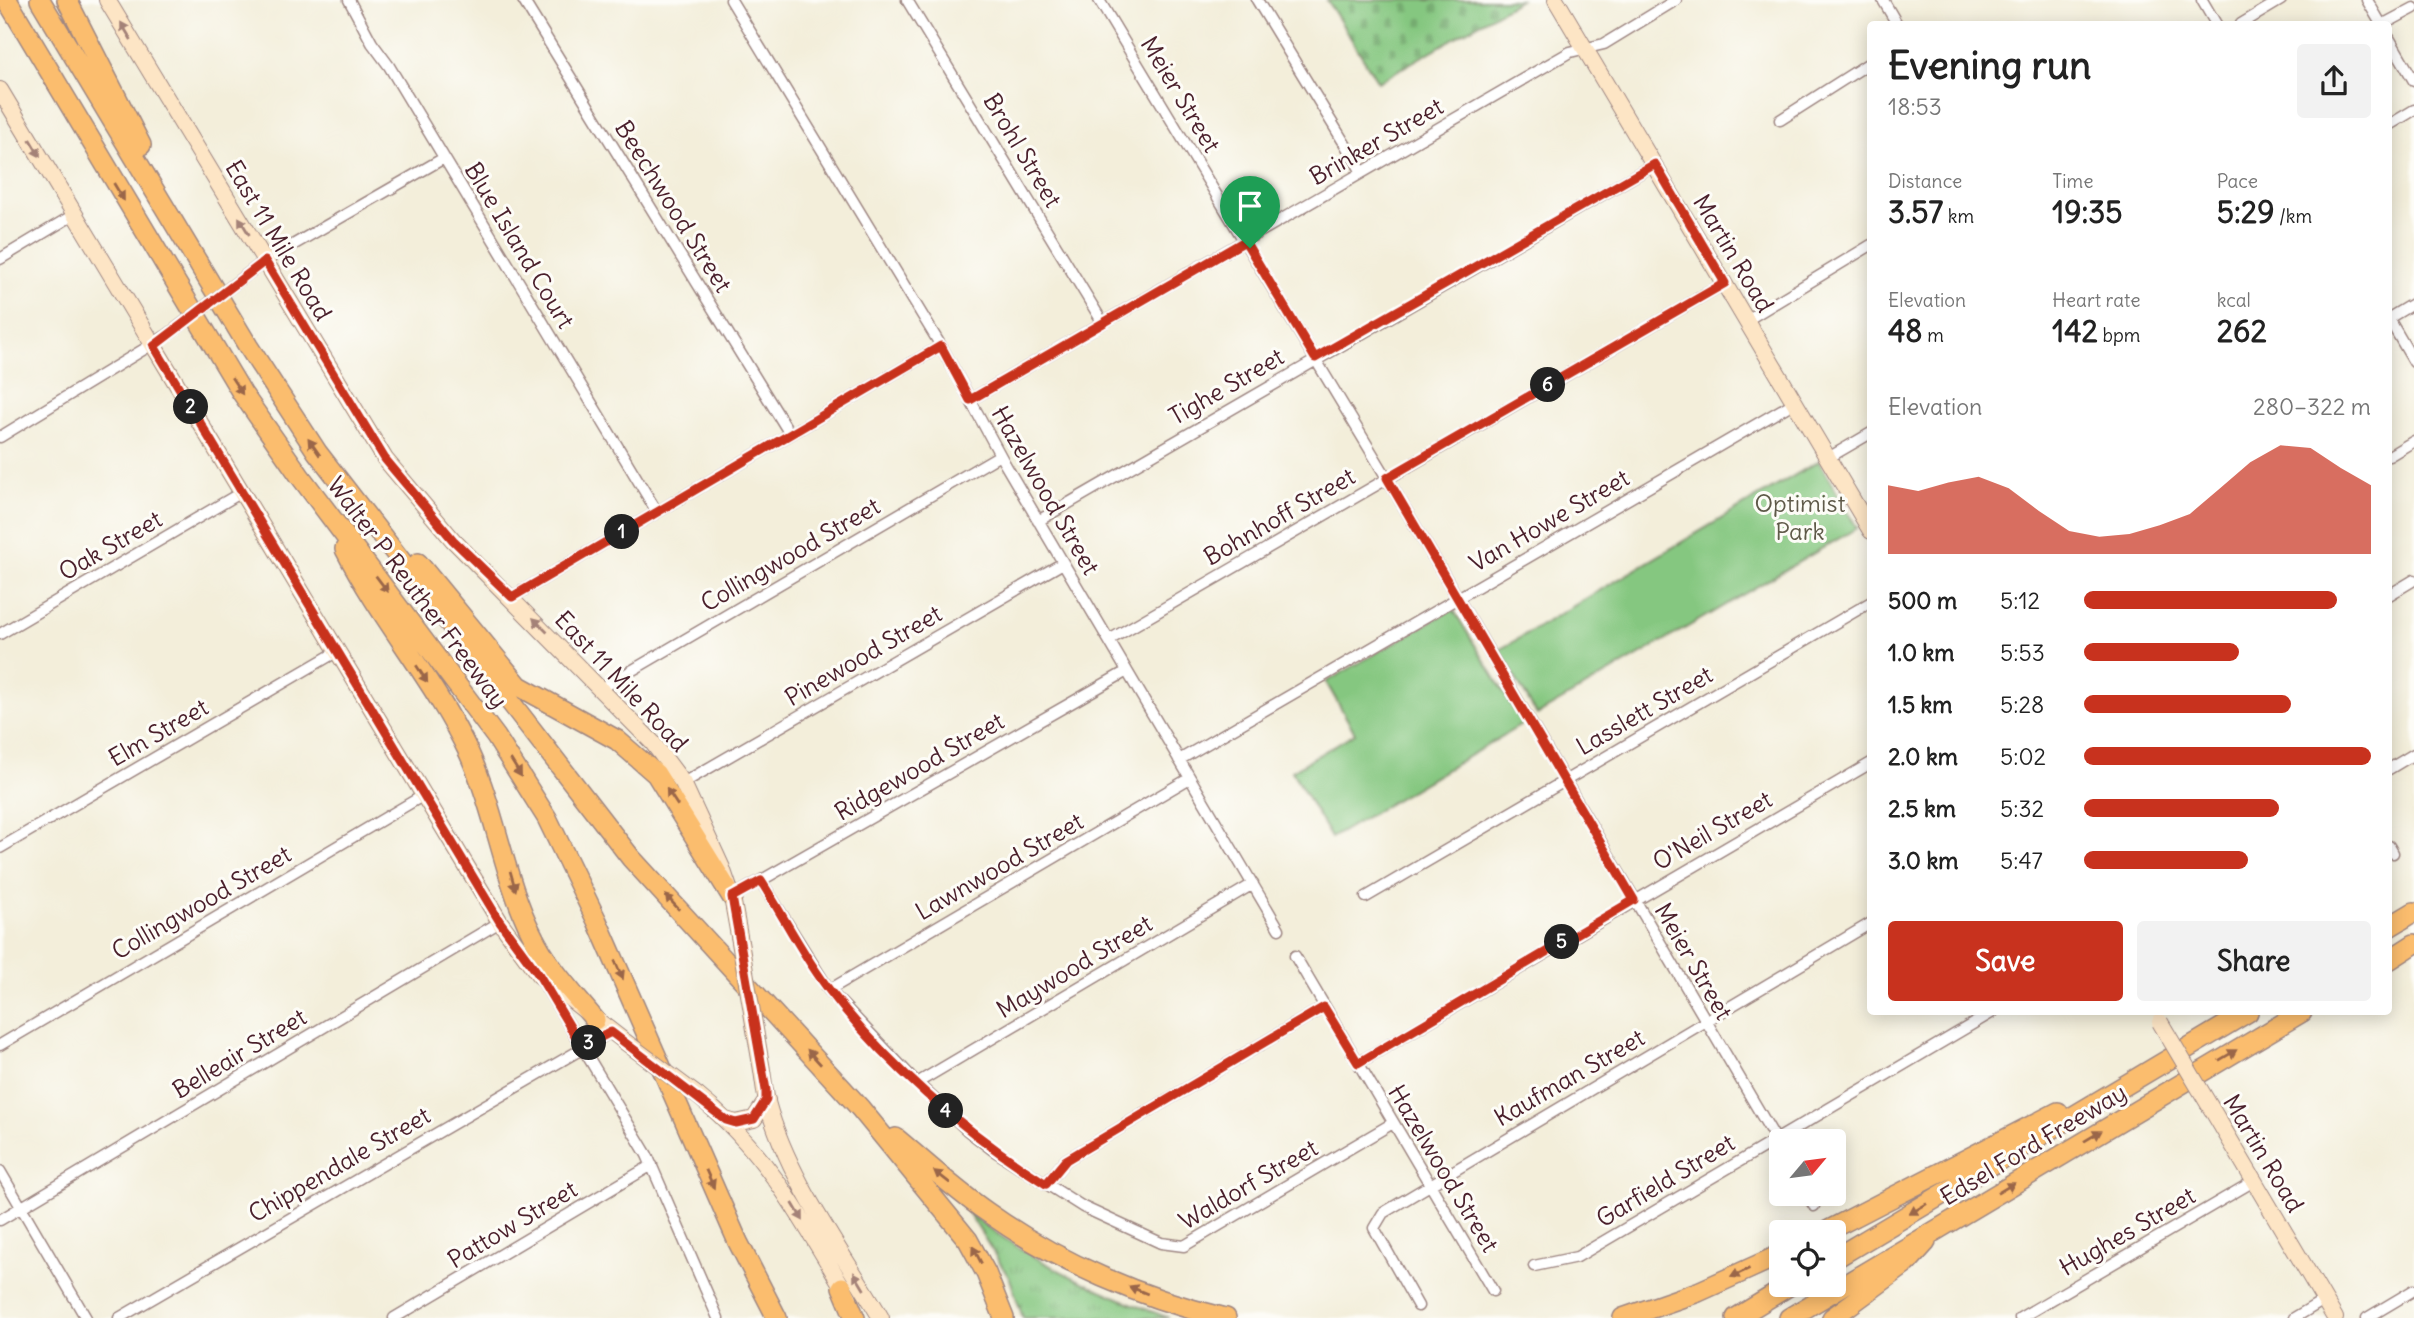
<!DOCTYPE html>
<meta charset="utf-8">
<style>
body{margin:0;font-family:Delius,sans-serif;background:#f2f2f2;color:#222;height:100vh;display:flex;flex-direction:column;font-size:26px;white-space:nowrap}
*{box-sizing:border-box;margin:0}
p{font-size:23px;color:#767676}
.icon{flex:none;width:38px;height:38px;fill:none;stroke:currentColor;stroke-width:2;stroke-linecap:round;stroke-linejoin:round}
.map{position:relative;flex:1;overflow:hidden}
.drawer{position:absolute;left:1867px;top:21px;width:525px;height:994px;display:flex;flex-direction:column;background:#fff;border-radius:7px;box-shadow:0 4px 18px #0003}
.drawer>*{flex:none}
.needle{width:46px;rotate:61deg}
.controls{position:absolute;left:1769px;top:1129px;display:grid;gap:14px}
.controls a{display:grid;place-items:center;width:77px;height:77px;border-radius:7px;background:#fff;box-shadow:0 4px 18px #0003;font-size:35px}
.pin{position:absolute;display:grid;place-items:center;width:60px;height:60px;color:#fff;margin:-72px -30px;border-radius:50% 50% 50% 0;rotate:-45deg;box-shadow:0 0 7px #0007}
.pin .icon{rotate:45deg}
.km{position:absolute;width:35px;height:35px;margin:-18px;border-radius:50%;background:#222;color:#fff;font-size:19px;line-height:35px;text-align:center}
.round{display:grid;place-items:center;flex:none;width:74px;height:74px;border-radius:7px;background:#f2f2f2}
.overview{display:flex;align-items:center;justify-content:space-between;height:119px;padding:0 21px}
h1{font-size:38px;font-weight:700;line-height:52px}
.figures{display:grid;grid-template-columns:repeat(3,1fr);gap:10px;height:119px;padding:7px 21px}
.figures div{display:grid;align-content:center}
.figures b{font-size:30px;font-weight:700}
.figures small{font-size:19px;font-weight:400}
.figures p{font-size:19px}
.chart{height:196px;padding:14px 21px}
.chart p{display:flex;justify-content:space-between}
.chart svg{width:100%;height:126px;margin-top:7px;fill:#c8321e;opacity:.7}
.action{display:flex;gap:14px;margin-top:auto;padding:14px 21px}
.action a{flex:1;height:80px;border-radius:7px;background:#c8321e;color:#fff;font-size:28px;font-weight:700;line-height:80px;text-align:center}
.action a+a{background:#f2f2f2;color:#222}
ul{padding:0 21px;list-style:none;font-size:23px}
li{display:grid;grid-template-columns:112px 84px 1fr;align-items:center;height:52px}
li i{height:18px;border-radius:9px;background:#c8321e}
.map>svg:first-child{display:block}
</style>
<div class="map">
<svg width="2414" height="1318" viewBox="0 0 2414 1318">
<defs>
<pattern id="grass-tufts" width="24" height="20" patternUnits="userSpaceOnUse" patternTransform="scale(1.75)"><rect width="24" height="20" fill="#85c780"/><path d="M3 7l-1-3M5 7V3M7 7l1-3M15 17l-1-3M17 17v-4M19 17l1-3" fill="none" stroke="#74aa6f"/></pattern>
<pattern id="cemetery-stones" width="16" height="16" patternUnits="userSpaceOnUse" patternTransform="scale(1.75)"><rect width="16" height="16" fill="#85c780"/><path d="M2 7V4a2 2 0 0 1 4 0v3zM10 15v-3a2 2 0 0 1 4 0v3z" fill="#74aa6f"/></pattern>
</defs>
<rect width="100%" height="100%" fill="#fdfcf7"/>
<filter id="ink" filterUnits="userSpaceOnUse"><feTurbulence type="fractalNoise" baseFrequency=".0143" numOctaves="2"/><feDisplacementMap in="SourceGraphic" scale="14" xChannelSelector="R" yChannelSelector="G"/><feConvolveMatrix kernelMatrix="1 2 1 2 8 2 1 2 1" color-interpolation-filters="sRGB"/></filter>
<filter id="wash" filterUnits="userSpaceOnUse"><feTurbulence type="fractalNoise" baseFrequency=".00686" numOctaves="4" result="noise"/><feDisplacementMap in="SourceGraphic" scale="28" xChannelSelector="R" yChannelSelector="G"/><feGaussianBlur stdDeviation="1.57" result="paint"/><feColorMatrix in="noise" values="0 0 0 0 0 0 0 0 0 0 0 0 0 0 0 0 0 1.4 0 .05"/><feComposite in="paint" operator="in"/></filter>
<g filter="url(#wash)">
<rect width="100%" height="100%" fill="#f3eeda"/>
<path fill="url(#grass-tufts)" stroke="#687356" stroke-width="2" d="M968,1212C1028,1260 1097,1291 1169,1318H1023L1010,1279Z"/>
<path fill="url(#cemetery-stones)" stroke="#687356" stroke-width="2" d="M1327,0H1520L1378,82Z"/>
<path fill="#85c780" stroke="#687356" stroke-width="2" d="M1819,461L1857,528L1537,715L1499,650Z
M1453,609L1523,724L1331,838L1292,771L1355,733L1326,682Z"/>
</g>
<g filter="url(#ink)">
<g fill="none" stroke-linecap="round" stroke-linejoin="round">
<g stroke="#9e8682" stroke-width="13">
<path id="street" d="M349,0L372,43L389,66L657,512
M523,0L790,434
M731,0L941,346L1005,464L1279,929
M907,0L1103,323
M1099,0L1387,478L1782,1150
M1257,0L1362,172
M1883,0L1897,24
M2202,0L2216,24
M2367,0L2381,24
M2241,24L2281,0
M2384,24L2414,8
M2389,38L2414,81
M1780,120L1871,62
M2389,125L2414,110
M0,259L75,214
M245,276L265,261L444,158
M2389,318L2414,303
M2389,319L2414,362
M1747,320L1871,245
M970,400L1570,52L1604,44L1676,0
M0,437L169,334
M2389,456L2414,441
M1828,458L1871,433
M1038,521L1655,164
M2389,595L2414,580
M512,597L941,346
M0,634L242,492
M1109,640L1725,283
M602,688L1000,455
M1179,760L1795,402
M2389,769L2414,754
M683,783L1063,563
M2389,846L2393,853
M0,848L338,651
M761,881L829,990L917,1083L967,1130L993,1150L1083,1207L1161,1243L1184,1246L1393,1123
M732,897L1127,671
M1366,897L1871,602
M1295,956L1493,1291
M542,980L647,1155L718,1318
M829,990L1190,778
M0,1045L424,795
M1358,1063L1871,763
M917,1083L1253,884
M0,1171L86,1318
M1046,1184L1066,1160L1324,1007
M1807,1194L1814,1206
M0,1220L500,922
M1534,1266L1577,1257L1993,1012
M1418,1306L1374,1228L1383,1213L1871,923
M119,1318L611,1032
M394,1318L652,1165
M2020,1318L2254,1181
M2294,1318L2324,1300
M2367,1318L2414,1290"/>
</g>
<g stroke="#9e8682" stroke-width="18">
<path id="secondary" d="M107,0L385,459L453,540L653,743L683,783L722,868L732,897L739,936
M1556,0L1871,531
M0,90L500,922L539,975L624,1041
M760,1059C763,1073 764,1089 767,1102C788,1179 841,1250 881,1318
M698,1096C766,1150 805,1224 849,1298
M2211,1108L2335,1318
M726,1120L736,1123L754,1119L767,1100"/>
</g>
<g stroke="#9e8682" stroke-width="22">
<path id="highway" d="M7,0L242,393L300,476L496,737L547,818L597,921L738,1242L777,1318
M40,0L248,346L317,452L631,858L860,1108L968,1240L986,1273L1004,1318
M67,0L141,145
M345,549C381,620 435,681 469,753C496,812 504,879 532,934C547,966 573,993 595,1020
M418,563L519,686L617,740L656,774L732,897
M2389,927L2414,912
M2389,960L2414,944
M896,1138C926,1163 955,1190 987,1212C1057,1262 1143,1299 1226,1318
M1825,1232L2058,1112
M1834,1259L2248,1012
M842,1287L855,1318
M1623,1318L1698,1292L1782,1254
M1736,1318L1792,1284
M1789,1318L2302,1012
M1832,1318L1907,1263L1926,1242"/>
</g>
<use href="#street" stroke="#fff" stroke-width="10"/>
<use href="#secondary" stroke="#fde5c5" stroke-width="16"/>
<use href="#highway" stroke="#fbbd6e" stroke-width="19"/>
<g stroke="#9e8682" stroke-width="13" stroke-linecap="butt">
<path id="street-bridge" d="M169,334L245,276"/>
</g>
<g stroke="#9e8682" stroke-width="18" stroke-linecap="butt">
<path id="secondary-bridge" d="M739,936L760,1059
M2160,1022L2211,1108
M624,1041L698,1096"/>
</g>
<use href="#street-bridge" stroke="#fff" stroke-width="10"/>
<use href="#secondary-bridge" stroke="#fde5c5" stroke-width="16"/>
</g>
<defs><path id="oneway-solid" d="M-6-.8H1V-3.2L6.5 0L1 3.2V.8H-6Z" transform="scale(1.75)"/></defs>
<g fill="#a48278">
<use href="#oneway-solid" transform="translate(126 31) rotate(-121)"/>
<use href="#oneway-solid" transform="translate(35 148) rotate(59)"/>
<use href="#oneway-solid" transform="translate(244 226) rotate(-121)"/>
<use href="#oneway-solid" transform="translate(540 625) rotate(-135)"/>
<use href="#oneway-solid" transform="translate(798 1212) rotate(59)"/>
<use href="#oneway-solid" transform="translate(859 1281) rotate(-121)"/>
</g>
<g fill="#9a6649">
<use href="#oneway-solid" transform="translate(119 192) rotate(59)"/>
<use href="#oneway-solid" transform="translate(237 386) rotate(57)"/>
<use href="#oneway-solid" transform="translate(314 447) rotate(-125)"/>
<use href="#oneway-solid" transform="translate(382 584) rotate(53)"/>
<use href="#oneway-solid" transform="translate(422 674) rotate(57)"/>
<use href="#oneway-solid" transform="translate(516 768) rotate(58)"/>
<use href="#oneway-solid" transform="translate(672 797) rotate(-123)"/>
<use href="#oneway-solid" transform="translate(513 881) rotate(74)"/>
<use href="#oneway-solid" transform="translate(672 902) rotate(-133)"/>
<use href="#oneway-solid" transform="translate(619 970) rotate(66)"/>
<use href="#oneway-solid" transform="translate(2228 1055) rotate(-31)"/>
<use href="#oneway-solid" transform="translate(814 1057) rotate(-132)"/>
<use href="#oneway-solid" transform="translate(2093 1136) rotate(-31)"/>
<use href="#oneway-solid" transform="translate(942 1177) rotate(-142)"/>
<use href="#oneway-solid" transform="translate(710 1179) rotate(66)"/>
<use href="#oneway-solid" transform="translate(2006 1188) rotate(-31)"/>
<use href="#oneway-solid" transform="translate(1918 1209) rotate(149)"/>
<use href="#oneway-solid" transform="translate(977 1255) rotate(-118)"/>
<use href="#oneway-solid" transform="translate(1740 1273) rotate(155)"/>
<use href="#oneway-solid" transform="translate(1138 1290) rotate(-158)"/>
</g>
</g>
<g fill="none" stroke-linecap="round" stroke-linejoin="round" filter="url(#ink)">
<g stroke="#fff" stroke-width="14">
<path id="route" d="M1655,164L1725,283L1387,478L1634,900L1358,1063L1324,1007L1066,1160L1046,1184C965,1132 889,1067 830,991C804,958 784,917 761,881L732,897L766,1090V1100L754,1119L736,1123L726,1120L611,1032L582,1047L539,975L500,922L154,346L265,261L385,459L453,540L512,597L941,346L970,400L1245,241L1315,358Z"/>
</g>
<use href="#route" stroke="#c8321e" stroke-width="9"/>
</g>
<g text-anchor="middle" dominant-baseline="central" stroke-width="6" stroke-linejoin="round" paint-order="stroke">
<g font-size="24" fill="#4a1f2b" stroke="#fdfcf7">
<text transform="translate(1181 94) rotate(59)">Meier Street</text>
<text transform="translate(1376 141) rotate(-30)">Brinker Street</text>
<text transform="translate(1023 150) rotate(59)">Brohl Street</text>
<text transform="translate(674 206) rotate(58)">Beechwood Street</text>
<text transform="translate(279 240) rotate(59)">East 11 Mile Road</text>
<text transform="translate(520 245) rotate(59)">Blue Island Court</text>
<text transform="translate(1734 253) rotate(59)">Martin Road</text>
<text transform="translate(1226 386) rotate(-30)">Tighe Street</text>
<text transform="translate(1046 490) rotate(60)">Hazelwood Street</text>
<text transform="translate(1279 516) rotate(-30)">Bohnhoff Street</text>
<text transform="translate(1549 520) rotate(-30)">Van Howe Street</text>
<text transform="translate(110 545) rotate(-30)">Oak Street</text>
<text transform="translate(790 554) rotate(-30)">Collingwood Street</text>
<text transform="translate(418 592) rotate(53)">Walter P Reuther Freeway</text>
<text transform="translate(863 655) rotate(-30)">Pinewood Street</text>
<text transform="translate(622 681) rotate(47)">East 11 Mile Road</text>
<text transform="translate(1644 710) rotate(-30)">Lasslett Street</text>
<text transform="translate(158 732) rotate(-30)">Elm Street</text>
<text transform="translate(919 766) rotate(-30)">Ridgewood Street</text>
<text transform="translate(1712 830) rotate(-30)">O'Neil Street</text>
<text transform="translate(999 866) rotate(-30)">Lawnwood Street</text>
<text transform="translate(201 902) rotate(-30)">Collingwood Street</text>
<text transform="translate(1694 961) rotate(60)">Meier Street</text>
<text transform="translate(1074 966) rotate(-31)">Maywood Street</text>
<text transform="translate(239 1053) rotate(-31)">Belleair Street</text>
<text transform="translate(1569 1077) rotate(-30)">Kaufman Street</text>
<text transform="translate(2033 1144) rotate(-31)">Edsel Ford Freeway</text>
<text transform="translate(2264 1153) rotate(59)">Martin Road</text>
<text transform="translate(339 1164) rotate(-30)">Chippendale Street</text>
<text transform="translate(1444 1168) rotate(59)">Hazelwood Street</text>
<text transform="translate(1665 1180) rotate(-31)">Garfield Street</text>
<text transform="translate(1248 1184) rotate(-30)">Waldorf Street</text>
<text transform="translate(512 1224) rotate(-31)">Pattow Street</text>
<text transform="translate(2127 1231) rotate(-30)">Hughes Street</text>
</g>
<g font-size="24" fill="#5f5a49" stroke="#fdfcf7">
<text x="1800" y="503">Optimist<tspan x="1800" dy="28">Park</tspan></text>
</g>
</g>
</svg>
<div class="controls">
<a><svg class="needle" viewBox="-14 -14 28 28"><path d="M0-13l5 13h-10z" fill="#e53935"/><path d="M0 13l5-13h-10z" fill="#767676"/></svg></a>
<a><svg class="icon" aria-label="locate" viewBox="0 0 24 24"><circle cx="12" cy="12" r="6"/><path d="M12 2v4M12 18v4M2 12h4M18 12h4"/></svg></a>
</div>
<div class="pin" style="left:1250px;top:248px;background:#1e9e55"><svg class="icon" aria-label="arrive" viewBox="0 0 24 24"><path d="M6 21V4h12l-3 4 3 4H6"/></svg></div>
<b class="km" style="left:622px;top:532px">1</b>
<b class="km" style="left:191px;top:407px">2</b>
<b class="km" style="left:589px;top:1043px">3</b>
<b class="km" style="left:946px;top:1111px">4</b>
<b class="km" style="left:1562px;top:942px">5</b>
<b class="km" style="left:1548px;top:385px">6</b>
<section class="drawer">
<div class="overview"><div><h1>Evening run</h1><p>18:53</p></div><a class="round"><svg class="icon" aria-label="share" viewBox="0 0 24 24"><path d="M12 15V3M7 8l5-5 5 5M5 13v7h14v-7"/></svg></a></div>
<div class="figures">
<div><p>Distance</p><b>3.57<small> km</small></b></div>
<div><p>Time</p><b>19:35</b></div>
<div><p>Pace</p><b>5:29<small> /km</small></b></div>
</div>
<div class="figures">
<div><p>Elevation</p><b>48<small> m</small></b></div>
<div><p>Heart rate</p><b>142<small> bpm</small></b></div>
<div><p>kcal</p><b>262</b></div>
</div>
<div class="chart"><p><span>Elevation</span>280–322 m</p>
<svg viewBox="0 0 160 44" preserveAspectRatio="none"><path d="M0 44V20L10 22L20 19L30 17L40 21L50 29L60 36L70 38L80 37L90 34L100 30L110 21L120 12L130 6L140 7L150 14L160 20V44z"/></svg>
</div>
<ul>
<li><b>500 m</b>5:12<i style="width:88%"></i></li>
<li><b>1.0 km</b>5:53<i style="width:54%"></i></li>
<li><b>1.5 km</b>5:28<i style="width:72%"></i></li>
<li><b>2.0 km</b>5:02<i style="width:100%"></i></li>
<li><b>2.5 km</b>5:32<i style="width:68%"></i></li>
<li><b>3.0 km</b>5:47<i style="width:57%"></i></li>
</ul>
<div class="action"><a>Save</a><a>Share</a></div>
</section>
</div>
